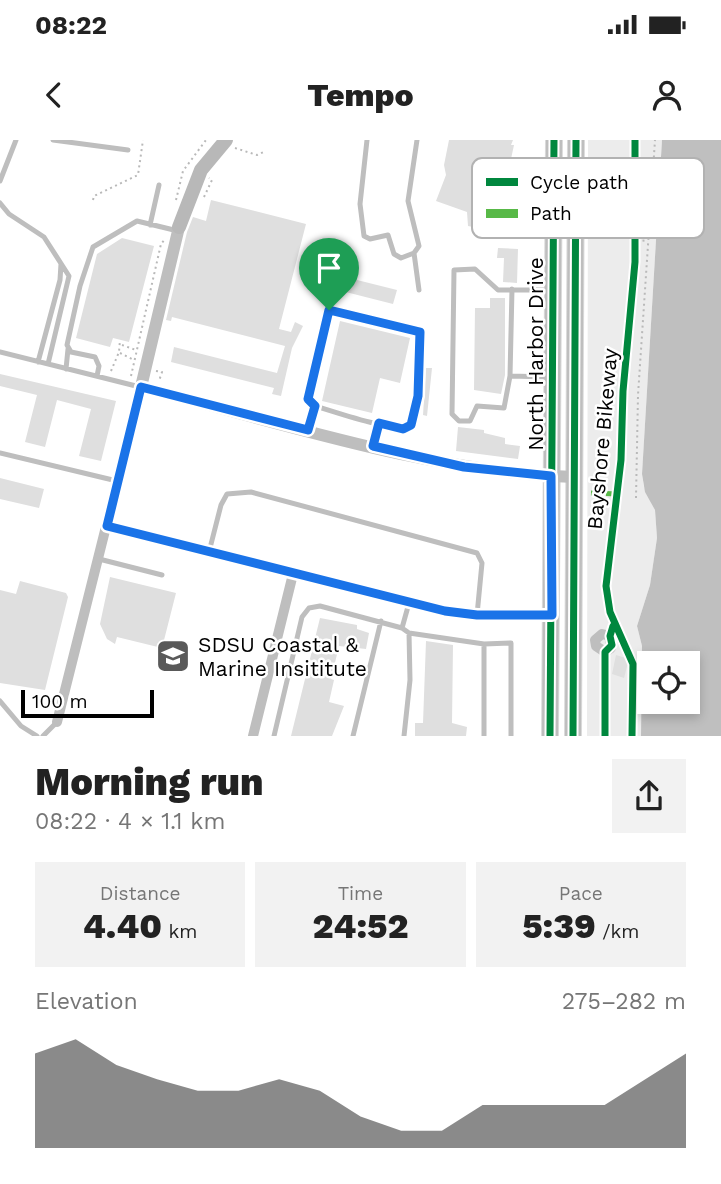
<!DOCTYPE html>
<meta charset="utf-8">
<style>
body{margin:0;font-family:"Work Sans",sans-serif;background:#f2f2f2;color:#222;height:100vh;display:flex;flex-direction:column;font-size:26px;white-space:nowrap}
*{box-sizing:border-box;margin:0}
p{font-size:23px;color:#767676}
.icon{flex:none;width:38px;height:38px;fill:none;stroke:currentColor;stroke-width:2;stroke-linecap:round;stroke-linejoin:round}
.map{position:relative;height:596px;overflow:hidden}
.drawer{display:flex;flex-direction:column;background:#fff;flex:1}
.drawer>*{flex:none}
.buttons{position:absolute;left:637px;top:511px;display:grid;gap:14px}
.buttons a{display:grid;place-items:center;width:63px;height:63px;border-radius:0px;background:#fff;box-shadow:0 4px 10px #0003;font-size:35px}
.scale{position:absolute;left:21px;bottom:18px;width:133px;box-sizing:border-box;padding-left:7px;border:4px solid #000;border-top:0;font-size:19px;line-height:24px;white-space:nowrap;color:#000;-webkit-text-stroke:5px #fff;paint-order:stroke}
.pin{position:absolute;display:grid;place-items:center;width:60px;height:60px;color:#fff;margin:-72px -30px;border-radius:50% 50% 50% 0;rotate:-45deg;box-shadow:0 0 7px #0007}
.pin .icon{rotate:45deg}
.round{display:grid;place-items:center;flex:none;width:74px;height:74px;border-radius:0px;background:#f2f2f2}
.head{display:flex;align-items:center;justify-content:space-between;height:119px;padding:0 35px}
h1{font-size:38px;font-weight:800;line-height:52px}
.metrics{display:grid;grid-template-columns:repeat(3,1fr);gap:10px;height:119px;padding:7px 35px}
.metrics div{display:grid;align-content:center;border-radius:0px;background:#f2f2f2;text-align:center}
.metrics b{font-size:35px;font-weight:800}
.metrics small{font-size:19px;font-weight:400}
.metrics p{font-size:19px}
.chart{height:196px;padding:14px 35px}
.chart p{display:flex;justify-content:space-between}
.chart svg{width:100%;height:126px;margin-top:7px;fill:#595959;opacity:.7}
.status{display:flex;justify-content:space-between;align-items:center;height:49px;padding:0 35px;background:#fff;direction:ltr}
.status svg{height:19px;fill:currentColor}
header{display:flex;justify-content:space-between;align-items:center;height:91px;padding:0 35px;background:#fff;font-size:32px;font-weight:800}
.map>svg:first-child{display:block}
</style>
<div class="status"><b>08:22</b><svg viewBox="0 0 49 12"><path d="M0 12V9h3v3zM5 12V6h3v6zM10 12V3h3v9zM15 12V0h3v12zM26 1h20v11H26zM47 4h2v5h-2z"/></svg></div>
<header><svg class="icon" aria-label="back" viewBox="0 0 24 24"><path d="M15 5l-7 7 7 7"/></svg>Tempo<svg class="icon" aria-label="person" viewBox="0 0 24 24"><circle cx="12" cy="8" r="4"/><path d="M4 21q1-7 8-7t8 7"/></svg></header>
<div class="map">
<svg width="721" height="596" viewBox="0 0 721 596">
<rect width="100%" height="100%" fill="#fff"/>
<path fill="#ececec" d="M588,0H662L642,334L644,347L655,370L657,398L650,445L637,486L642,506L641,596H587Z"/>
<path fill="#bfbfbf" fill-rule="evenodd" d="M662,0H721V596H641L642,506L637,486L650,445L657,398L655,370L645,352L642,334ZM688,523V562H649V523Z"/>
<path fill="#dfdfdf" d="M449,0H513L511,5H514L501,65L492,63L491,67H488L483,89L468,86L467,72L436,61L446,35L444,25Z
M211,60L306,84L279,189L291,192L295,182L303,186L292,208L281,256L272,254L274,248L171,222L174,207L277,233L285,206L172,177L171,181L166,180L187,92L193,77L206,81Z
M122,98L154,106L129,202L113,198L110,207L76,198L97,114Z
M498,108L518,109L517,143L503,142L504,118H497Z
M333,134L397,150L393,164L330,148Z
M490,158H505V235L501,254L474,250L475,168H490Z
M340,181L410,198L400,243L380,238L372,273L322,261Z
M426,228H432L427,276L423,275Z
M0,234L116,261L101,321L79,316L91,269L57,260L45,307L25,302L37,255L0,246Z
M458,287L484,290V293L505,298V304L520,306L518,319L456,311Z
M0,338L44,349L39,368L0,359Z
M110,437L176,453L162,508L117,497L115,504L107,499L100,484Z
M20,441L66,453L68,457L45,550L0,543V450L16,454Z
M320,478L357,485V489L369,493L366,509L339,506L331,539L334,540L329,562L344,566L332,596H291Z
M426,501L453,505L452,583L467,587L466,596H415V583H423Z
M616,515L629,519L624,538L612,534Z"/>
<g fill="none" stroke-linecap="round" stroke-linejoin="round">
<g stroke="#dbdbdb" stroke-width="18">
<path id="primary" d="M550,596L554,0
M573,596L576,0"/>
</g>
<path stroke="#b9b9b9" stroke-width="2" stroke-dasharray="2 3.5" stroke-linecap="butt" d="M235,8L257,15L266,11
M204,57L212,40L209,38
M93,60L94,56L138,35L143,0
M176,60L183,31L206,0
M637,100L648,101
M122,205L136,210
M120,213L134,220
M111,231L119,212L120,200
M156,231L162,232L159,241
M131,236L161,104L165,99
M636,358L638,255L655,0"/>
<path stroke="#bebebe" stroke-width="5" d="M53,0L128,10
M367,0L360,64L364,96L370,99L388,95L394,114L401,118L414,113L419,106L408,61L417,0
M0,41L16,0
M0,63L9,74L44,97L69,136L48,224
M150,85L159,45
M414,113L419,150
M329,171L420,192L418,256L411,285C393,293 336,272 315,266L308,259Z
M0,212L140,247
M38,222L60,140L61,124
M66,229L68,209
M97,236L99,226L95,217L71,212L67,205L80,146L93,107L137,81L178,91
M510,236L512,149
M549,237L510,236L504,268L477,266L470,281H459L452,274L454,130L475,129L498,150H551
M308,290L315,266
M373,306L379,283
M0,313L117,341
M209,412L221,365L227,354L251,352L477,413L482,423L477,475
M99,419L162,435
M402,488L409,463
M0,561L21,586L37,596
M43,596L57,582
M274,596L302,477L309,468L320,466L402,488L409,493L484,504L511,503V596
M353,596L381,481
M404,596L410,540L409,493
M484,596V504"/>
<path stroke="#bebebe" stroke-width="10" d="M107,386L445,471L477,475H552
M605,512L596,506L595,500L602,494L610,496L611,508L605,512V596
M57,582L141,247
M253,596L293,434"/>
<path stroke="#bebebe" stroke-width="12" d="M179,87L141,247C283,283 427,332 574,337"/>
<path stroke="#b8b8b8" stroke-width="14" d="M179,87L201,30L226,0"/>
<use href="#primary" stroke="#bebebe" stroke-width="16"/>
<path stroke="#58b947" stroke-width="5" stroke-dasharray="10 5" stroke-linecap="butt" d="M591,353L616,354"/>
<g stroke="#fff" stroke-width="11">
<path id="cycleway" d="M550,596L554,0
M573,596L576,0
M605,596V512L612,505L610,496L613,486
M632,596L633,524L610,472L606,446L621,320L623,251L635,122V0"/>
</g>
<use href="#cycleway" stroke="#00873e" stroke-width="7"/>
</g>
<g fill="none" stroke-linecap="round" stroke-linejoin="round">
<g stroke="#fff" stroke-width="14">
<path id="route" d="M329,170L420,192L418,256L411,285L403,289L379,283L373,306L464,327L551,336L552,475H477L445,471L107,386L141,247L308,290L315,266L308,259Z"/>
</g>
<use href="#route" stroke="#1a73e8" stroke-width="9"/>
</g>
<defs>
<g id="university-square" transform="scale(1.75)"><rect x="-9" y="-9" width="18" height="18" rx="4" fill="#595959" stroke="#fff"/><path d="M0-5L7-2L0 1L-7-2ZM-4 1L0 2.5L4 1V4Q0 6-4 4Z" fill="#fff"/></g>
</defs>
<g fill-rule="evenodd">
<use href="#university-square" x="173" y="516"/>
</g>
<g text-anchor="middle" dominant-baseline="central" stroke-width="5" stroke-linejoin="round" paint-order="stroke">
<g font-size="21" fill="#000" stroke="#fff">
<text transform="translate(535 214) rotate(-90)">North Harbor Drive</text>
<text transform="translate(602 299) rotate(-85)">Bayshore Bikeway</text>
</g>
<g font-size="21" fill="#000" stroke="#fff" text-anchor="start">
<text x="198" y="504">SDSU Coastal &amp;<tspan x="198" dy="24">Marine Insititute</tspan></text>
</g>
</g>
<rect x="472" y="18" width="232" height="80" rx="10" fill="#fff" stroke="#b2b2b2" stroke-width="2"/>
<rect x="486" y="38" width="32" height="8" fill="#00873e"/>
<rect x="486" y="69" width="32" height="9" fill="#58b947"/>
<g font-size="19" fill="#000">
<text x="530" y="49">Cycle path</text>
<text x="530" y="80">Path</text>
</g>
</svg>
<div class="buttons">
<a><svg class="icon" aria-label="locate" viewBox="0 0 24 24"><circle cx="12" cy="12" r="6"/><path d="M12 2v4M12 18v4M2 12h4M18 12h4"/></svg></a>
</div>
<div class="scale">100 m</div>
<div class="pin" style="left:329px;top:170px;background:#1e9e55"><svg class="icon" aria-label="arrive" viewBox="0 0 24 24"><path d="M6 21V4h12l-3 4 3 4H6"/></svg></div>
</div>
<section class="drawer">
<div class="head"><div><h1>Morning run</h1><p>08:22 · 4 × 1.1 km</p></div><a class="round"><svg class="icon" aria-label="share" viewBox="0 0 24 24"><path d="M12 15V3M7 8l5-5 5 5M5 13v7h14v-7"/></svg></a></div>
<div class="metrics">
<div><p>Distance</p><b>4.40<small> km</small></b></div>
<div><p>Time</p><b>24:52</b></div>
<div><p>Pace</p><b>5:39<small> /km</small></b></div>
</div>
<div class="chart"><p><span>Elevation</span>275–282 m</p>
<svg viewBox="0 0 160 44" preserveAspectRatio="none"><path d="M0 44V11L10 6L20 15L30 20L40 24L50 24L60 20L70 24L80 33L90 38L100 38L110 29L120 29L130 29L140 29L150 20L160 11V44z"/></svg>
</div>
</section>
